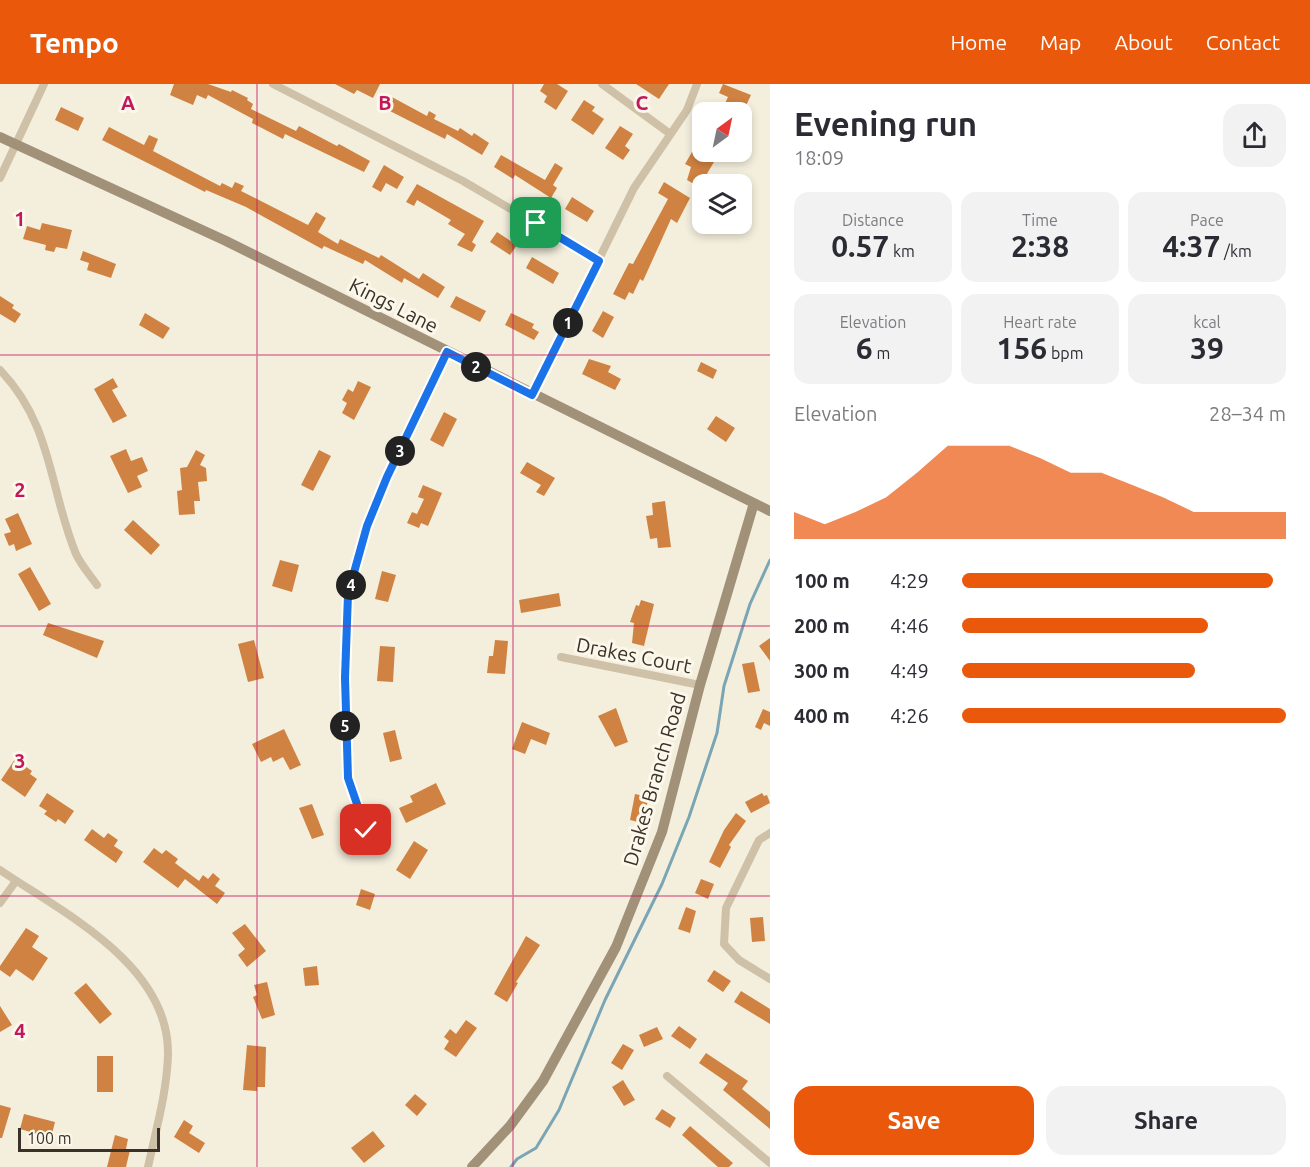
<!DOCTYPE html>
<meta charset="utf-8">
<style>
body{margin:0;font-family:Ubuntu,sans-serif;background:#f2f2f3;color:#2b2b33;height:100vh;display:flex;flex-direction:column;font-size:22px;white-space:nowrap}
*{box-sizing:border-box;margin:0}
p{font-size:20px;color:#7c7c81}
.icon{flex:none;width:33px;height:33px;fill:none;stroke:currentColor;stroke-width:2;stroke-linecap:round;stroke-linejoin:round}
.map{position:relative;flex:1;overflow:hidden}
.panel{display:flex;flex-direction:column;background:#fff;width:540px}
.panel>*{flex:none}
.needle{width:39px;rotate:33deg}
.tools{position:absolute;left:692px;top:18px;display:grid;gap:12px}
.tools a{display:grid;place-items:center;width:60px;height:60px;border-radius:12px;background:#fff;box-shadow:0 3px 9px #0003;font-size:30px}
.scale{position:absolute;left:18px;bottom:15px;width:142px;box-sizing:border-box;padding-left:6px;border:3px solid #3a3229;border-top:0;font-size:16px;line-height:21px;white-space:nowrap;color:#3a3229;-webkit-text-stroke:4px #fbf7ea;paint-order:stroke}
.pin{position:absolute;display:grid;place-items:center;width:51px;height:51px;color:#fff;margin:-26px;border-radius:12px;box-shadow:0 3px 9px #0006}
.km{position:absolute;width:30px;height:30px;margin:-15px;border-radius:50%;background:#222;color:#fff;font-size:16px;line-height:30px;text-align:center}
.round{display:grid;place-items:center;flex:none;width:63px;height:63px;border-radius:18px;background:#f2f2f3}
.overview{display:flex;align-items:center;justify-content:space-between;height:102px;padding:0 24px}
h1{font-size:33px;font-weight:700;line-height:45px}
.metrics{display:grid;grid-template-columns:repeat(3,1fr);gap:9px;height:102px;padding:6px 24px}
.metrics div{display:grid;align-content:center;border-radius:15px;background:#f2f2f3;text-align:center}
.metrics b{font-size:30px;font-weight:700}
.metrics small{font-size:16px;font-weight:400}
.metrics p{font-size:16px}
.chart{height:168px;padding:12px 24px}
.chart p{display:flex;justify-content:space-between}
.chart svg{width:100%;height:108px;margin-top:6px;fill:#ea580c;opacity:.7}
.primary-button{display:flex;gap:12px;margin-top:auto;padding:12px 24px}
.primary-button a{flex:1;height:69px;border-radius:18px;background:#ea580c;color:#fff;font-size:24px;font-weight:700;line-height:69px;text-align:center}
.primary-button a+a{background:#f2f2f3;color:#2b2b33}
ul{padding:0 24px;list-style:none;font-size:20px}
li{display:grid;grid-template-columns:96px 72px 1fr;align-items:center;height:45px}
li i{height:15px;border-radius:8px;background:#ea580c}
header{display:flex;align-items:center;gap:36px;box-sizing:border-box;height:84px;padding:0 30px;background:#ea580c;color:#fff}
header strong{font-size:28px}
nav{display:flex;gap:33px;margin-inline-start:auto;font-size:21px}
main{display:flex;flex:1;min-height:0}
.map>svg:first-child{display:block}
</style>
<header>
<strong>Tempo</strong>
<nav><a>Home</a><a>Map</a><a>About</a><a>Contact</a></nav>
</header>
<main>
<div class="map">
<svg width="770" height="1083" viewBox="0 0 770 1083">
<rect width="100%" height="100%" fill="#f4efdd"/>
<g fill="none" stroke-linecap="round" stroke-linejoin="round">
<path stroke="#7aa5b4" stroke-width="3" d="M511,1083L517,1075L536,1064L559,1026L605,916L662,800L689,733L717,649L724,602L750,520L770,476"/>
</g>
<path fill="#cf8241" d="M174,0H208L231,8L232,6L248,14L247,16L253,20L251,25L296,47L299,42L337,62L339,60L370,77L364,88L285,50L283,55L252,39L253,35L208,11L206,15L197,11L193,21L170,11Z
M335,0H380L373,14L357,6L354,10Z
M544,0H557L568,7L556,26L544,18L547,12L540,7Z
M636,0H669L659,15Z
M723,0L751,11L743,28H721L728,13L719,9Z
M390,12L427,32L429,27L436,31L434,35L458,47L460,44L472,52L474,49L489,59L482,71L447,50L445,55L384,24Z
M584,16L595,23L592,27L604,35L593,51L571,36Z
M61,23L84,34L78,47L55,36Z
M620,42L633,50L625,62L630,66L623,76L605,64Z
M109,43L144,61L149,51L158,55L153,67L220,102L222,99L232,104L235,98L244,102L241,107L308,141L316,128L326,134L318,148L338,160L340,155L379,174L381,171L419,195L423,189L445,203L438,214L404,194L402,199L365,176L363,180L324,162L322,165L246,123L206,106L205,108L102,56Z
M692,68H720L699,103L687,96L691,83L685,80Z
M501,71L545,96L555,79L563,84L553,101L557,104L551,114L515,91L513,95L494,83Z
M384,81L404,93L397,105L386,99L381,108L372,103Z
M664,98L690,114L677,139L671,135L643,197L640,195L633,210L629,208L625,216L613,210L629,179L633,180L668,115L658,109Z
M417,100L484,137L472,158L476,161L472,168L457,161L465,150L448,140L451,136L417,116L414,122L406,118Z
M572,113L594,127L587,138L565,125Z
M42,139L72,146L67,165L56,163L54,168L45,166L46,161L23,155L27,142L40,146Z
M497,148L517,161L510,171L490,158Z
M83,167L116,180L111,194L87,186L89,179L80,176Z
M532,173L559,189L553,200L526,184Z
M0,212L14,221L12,224L21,230L15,239L0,230Z
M456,212L486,227L480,238L450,223Z
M603,227L614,233L603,254L592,247Z
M145,229L170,244L163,255L139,241Z
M511,229L534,240L532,244L539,248L534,256L505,241Z
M589,275L611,282L608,288L621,295L615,306L582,290Z
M701,278L717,286L713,295L697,287Z
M113,294L118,303L112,306L127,332L113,339L94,305Z
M358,297L371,303L354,336L342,329L347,319L342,316L348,305L353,308Z
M444,328L457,335L443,363L430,356Z
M716,332L735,344L726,358L707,345Z
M126,365L131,377L142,373L148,387L137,392L142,403L128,409L110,372Z
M196,366L205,371L200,381L206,384L207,397L198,398L200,417H194L195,430L179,431L177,407L182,406L180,384L187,383Z
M319,366L331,372L313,407L301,401Z
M527,378L555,394L544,412L536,408L541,401L520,389Z
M423,401L442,409L428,442L421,439L419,444L407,439L412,428L417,430L424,415L418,413Z
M665,417L671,463L658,464L657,454L650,455L646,432L653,431L652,419Z
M18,429L32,460L16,467L14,460L9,462L4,450L11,448L5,435Z
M133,436L160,461L151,471L124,446Z
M280,476L299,481L292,508L272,502Z
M30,483L51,520L39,527L18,490Z
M382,487L396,491L388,518L375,515Z
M559,509L561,522L521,529L519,516Z
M641,516L654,520L644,562L632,559L634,539L630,538L636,521L639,522Z
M48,539L104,557L97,574L43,551Z
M770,554V577L759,562Z
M254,556L264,594L248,598L238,560Z
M495,556L508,557L505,590L487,589L489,572H493Z
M380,562L395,563L393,598L377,597Z
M754,578L760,607L748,609L742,580Z
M616,624L628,658L615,663L598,632Z
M763,625L770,628V642L764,639L761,646L755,643Z
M522,638L550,649L546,661L531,655L525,670L512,665Z
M284,645L301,681L290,686L283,673L273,678L271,673L261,678L252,660Z
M395,646L402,675L390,678L383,649Z
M15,675L32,687L30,690L37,695L25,713L1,696Z
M436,699L446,720L406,739L399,724L413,718L410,712Z
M47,709L74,727L65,740L58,735L56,738L44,730L47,727L39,722Z
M762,709L764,712L767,711L770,719L751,729L745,718Z
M635,710L649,713L642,739L630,736Z
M312,720L324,751L312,755L299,724Z
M736,729L746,737L729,761L731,763L720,784L709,778L724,746Z
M92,745L104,754L108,749L118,756L114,762L123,768L116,779L84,756Z
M414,757L428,766L410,795L396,786Z
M154,764L162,770L166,766L178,775L175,779L199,797L203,791L208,795L213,789L220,795L215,802L225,809L217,820L185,795L178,804L143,778Z
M701,795L714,800L708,815L695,809Z
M361,805L375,810L370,826L356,821Z
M686,823L696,827L690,849L678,845Z
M763,833L765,857L752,858L750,834Z
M245,840L266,867L247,883L238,871L245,865L232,849Z
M26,844L39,852L32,863L48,874L33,897L16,885L10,893L0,886V882Z
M526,852L540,861L516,898L518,899L507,918L494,910Z
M317,882L319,901L305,902L303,884Z
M714,886L731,897L723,908L707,897Z
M267,898L275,931L262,935L253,913L257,911L254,901Z
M86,899L112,930L100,940L74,909Z
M741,907L770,925V940L734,918Z
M0,922L12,941L0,948Z
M466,936L477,944L456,973L444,965L449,957L444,953L450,945L456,950Z
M679,942L697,955L690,965L671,952Z
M657,943L663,955L644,963L639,951Z
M623,960L634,966L622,986L611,979Z
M247,961L266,963L265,1003H257V1007L243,1006Z
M706,969L748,997L742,1005L770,1028V1045L723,1006L728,999L699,979Z
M97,972H113V1008H97Z
M623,996L635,1016L624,1022L612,1003Z
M415,1010L427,1020L417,1032L405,1021Z
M0,1021L11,1024L2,1054H0Z
M662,1025L676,1034L670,1044L655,1035Z
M24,1030L55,1038L52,1050L42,1047L41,1051L20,1045Z
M184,1036L193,1042L189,1049L205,1059L199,1069L174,1053Z
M690,1042L733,1079L729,1083H718L682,1051Z
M373,1047L385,1062L364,1079L351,1064Z
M115,1051L128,1055L126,1065L130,1066L126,1083H107Z"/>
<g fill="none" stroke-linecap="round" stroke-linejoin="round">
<path stroke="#cec1a8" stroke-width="8" d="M273,0L463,97L599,177
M602,0L669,49
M0,94L44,0
M0,286C53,341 49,405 76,470C81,481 90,491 97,501
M532,311L634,104L687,26L697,0
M561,573L700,601
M366,746L348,695L345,594L348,510L367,442L387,393L447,268
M770,749L759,756L726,824L724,860L739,876L770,895
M0,786C65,830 169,881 168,970C167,1008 156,1046 148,1083
M0,819L16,797
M667,992L770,1079"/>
<path stroke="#a29179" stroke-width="10" d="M0,53L226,157L770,427
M472,1083L510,1042L543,997L616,863L662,748L700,601L754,419"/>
</g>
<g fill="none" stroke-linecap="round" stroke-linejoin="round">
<g stroke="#fff" stroke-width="12">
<path id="route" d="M366,746L348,694L345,594L348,510L367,442L387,393L447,268L532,311L599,177L536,139"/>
</g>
<use href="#route" stroke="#1a73e8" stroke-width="8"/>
</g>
<path fill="none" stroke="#c2185b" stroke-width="1.5" stroke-opacity="0.55" d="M257,0V1083M513,0V1083M0,271H770M0,542H770M0,812H770"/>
<g text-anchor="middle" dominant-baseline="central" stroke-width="6" stroke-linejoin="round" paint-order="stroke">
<g font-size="20" fill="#3a3229" stroke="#fbf7ea">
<text transform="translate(394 221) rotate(27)">Kings Lane</text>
<text transform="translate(634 571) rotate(11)">Drakes Court</text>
<text transform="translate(654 695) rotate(-74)">Drakes Branch Road</text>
</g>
</g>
<g font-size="20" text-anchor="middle" font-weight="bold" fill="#c2185b" stroke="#fbf7ea" stroke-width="6" stroke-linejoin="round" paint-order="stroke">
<text x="128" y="26">A</text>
<text x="385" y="26">B</text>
<text x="642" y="26">C</text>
<text x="20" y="142">1</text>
<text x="20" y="413">2</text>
<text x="20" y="684">3</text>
<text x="20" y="954">4</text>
</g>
</svg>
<div class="tools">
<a><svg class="needle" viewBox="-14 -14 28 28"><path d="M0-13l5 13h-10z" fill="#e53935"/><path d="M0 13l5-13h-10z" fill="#7c7c81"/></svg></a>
<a><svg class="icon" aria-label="layers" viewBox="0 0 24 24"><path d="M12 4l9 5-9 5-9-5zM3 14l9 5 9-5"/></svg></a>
</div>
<div class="scale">100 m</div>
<div class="pin" style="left:536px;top:139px;background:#1e9e55"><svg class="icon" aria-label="arrive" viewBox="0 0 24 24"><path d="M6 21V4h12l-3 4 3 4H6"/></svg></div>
<div class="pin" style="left:366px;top:746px;background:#d93025"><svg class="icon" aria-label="check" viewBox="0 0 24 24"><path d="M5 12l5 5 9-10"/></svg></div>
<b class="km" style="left:568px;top:239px">1</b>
<b class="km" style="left:476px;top:283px">2</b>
<b class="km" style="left:400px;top:367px">3</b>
<b class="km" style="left:351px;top:501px">4</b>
<b class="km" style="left:345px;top:642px">5</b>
</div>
<section class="panel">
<div class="overview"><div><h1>Evening run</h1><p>18:09</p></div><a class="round"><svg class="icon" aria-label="share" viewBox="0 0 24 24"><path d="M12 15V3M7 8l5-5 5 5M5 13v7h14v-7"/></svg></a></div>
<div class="metrics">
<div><p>Distance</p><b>0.57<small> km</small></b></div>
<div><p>Time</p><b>2:38</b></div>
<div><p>Pace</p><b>4:37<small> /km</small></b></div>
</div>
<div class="metrics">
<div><p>Elevation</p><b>6<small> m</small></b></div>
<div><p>Heart rate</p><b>156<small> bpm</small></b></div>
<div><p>kcal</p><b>39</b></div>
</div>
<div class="chart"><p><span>Elevation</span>28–34 m</p>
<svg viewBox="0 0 160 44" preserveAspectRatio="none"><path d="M0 44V33L10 38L20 33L30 27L40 17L50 6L60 6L70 6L80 11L90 17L100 17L110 22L120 27L130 33L140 33L150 33L160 33V44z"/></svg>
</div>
<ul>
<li><b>100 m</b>4:29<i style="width:96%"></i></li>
<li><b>200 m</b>4:46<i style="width:76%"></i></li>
<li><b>300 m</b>4:49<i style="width:72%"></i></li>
<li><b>400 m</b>4:26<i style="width:100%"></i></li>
</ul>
<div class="primary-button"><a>Save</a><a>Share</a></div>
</section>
</main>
